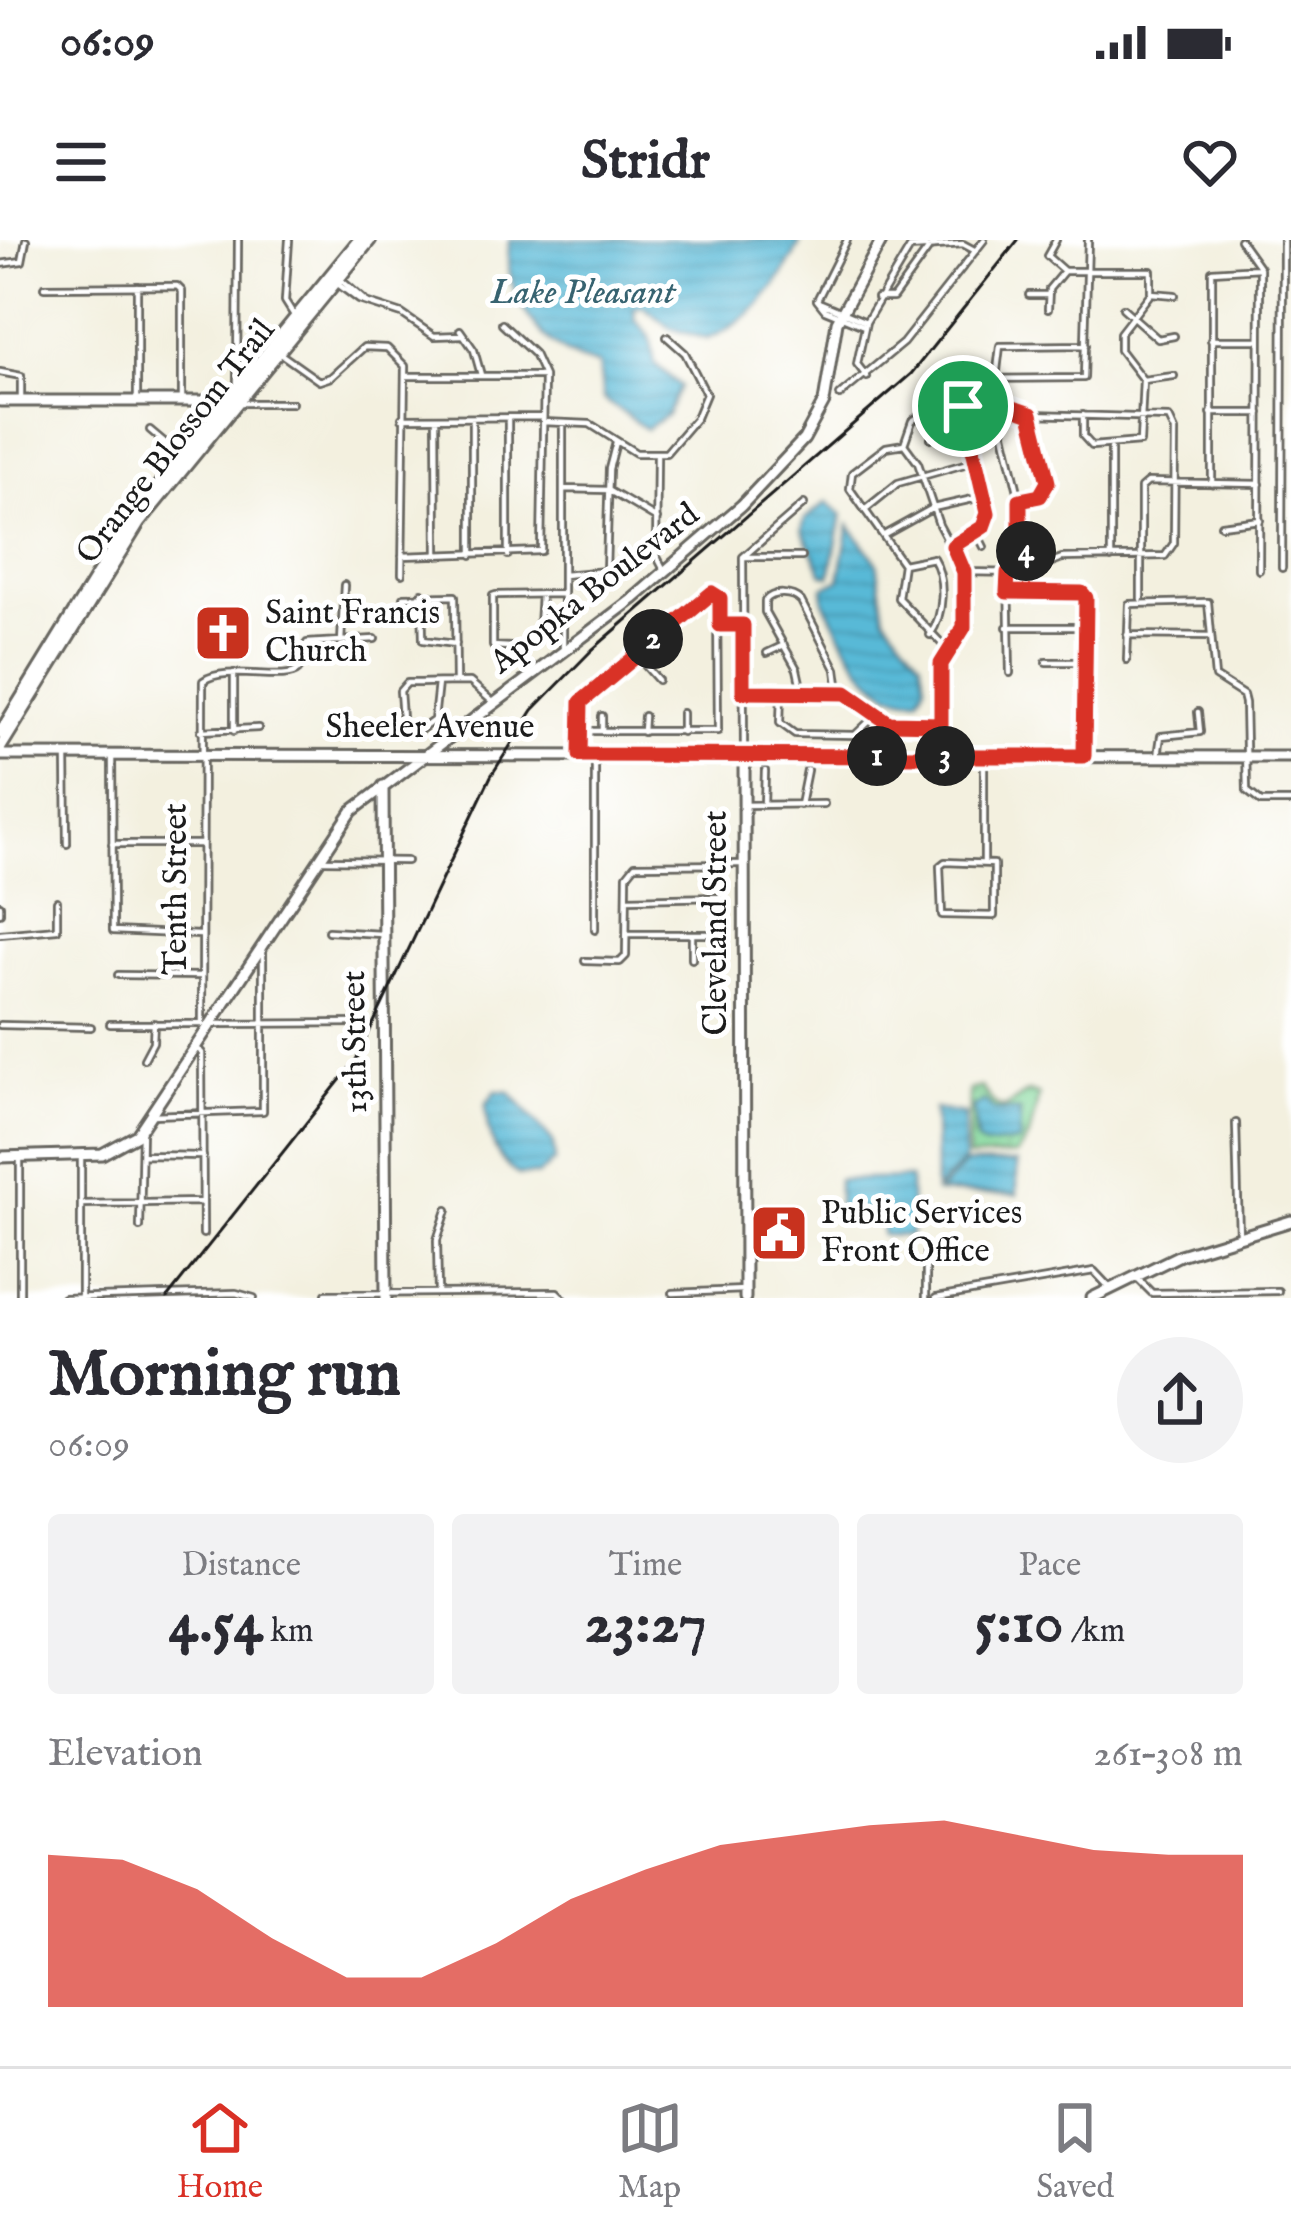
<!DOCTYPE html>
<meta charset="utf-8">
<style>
body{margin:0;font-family:"IM FELL English",serif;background:#f2f2f3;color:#2b2b33;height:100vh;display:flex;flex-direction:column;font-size:45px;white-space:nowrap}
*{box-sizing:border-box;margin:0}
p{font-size:39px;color:#7c7c81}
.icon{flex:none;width:66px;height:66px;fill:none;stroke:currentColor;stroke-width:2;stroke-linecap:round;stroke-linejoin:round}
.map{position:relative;height:1058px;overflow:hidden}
.side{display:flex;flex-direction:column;background:#fff;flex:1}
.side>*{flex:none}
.pin{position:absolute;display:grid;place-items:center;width:102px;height:102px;color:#fff;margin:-51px;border:6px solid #fff;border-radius:50%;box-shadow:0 3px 12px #0007}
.km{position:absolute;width:60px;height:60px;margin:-30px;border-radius:50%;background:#222;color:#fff;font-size:33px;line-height:60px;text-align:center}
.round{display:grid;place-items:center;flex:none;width:126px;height:126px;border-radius:63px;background:#f2f2f3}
.summary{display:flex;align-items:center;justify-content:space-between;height:204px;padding:0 48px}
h1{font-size:66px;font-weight:700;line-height:90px}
.stats{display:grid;grid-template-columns:repeat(3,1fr);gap:18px;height:204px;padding:12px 48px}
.stats div{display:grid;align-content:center;border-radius:12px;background:#f2f2f3;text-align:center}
.stats b{font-size:60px;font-weight:700}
.stats small{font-size:33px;font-weight:400}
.stats p{font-size:33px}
.chart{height:336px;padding:24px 48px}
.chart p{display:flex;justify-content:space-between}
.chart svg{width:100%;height:216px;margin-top:12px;fill:#d93025;opacity:.7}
.status{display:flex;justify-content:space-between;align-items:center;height:84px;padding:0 60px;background:#fff;direction:ltr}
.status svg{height:33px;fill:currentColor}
header{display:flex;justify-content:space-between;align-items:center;height:156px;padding:0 48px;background:#fff;font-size:54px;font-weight:700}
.menu{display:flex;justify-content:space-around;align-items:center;height:168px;border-top:3px solid #e1e1e2;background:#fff;font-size:33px;color:#7c7c81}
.menu a{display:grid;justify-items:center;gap:6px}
.menu .current{color:#d93025}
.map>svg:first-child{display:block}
</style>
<div class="status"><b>06:09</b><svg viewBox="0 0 49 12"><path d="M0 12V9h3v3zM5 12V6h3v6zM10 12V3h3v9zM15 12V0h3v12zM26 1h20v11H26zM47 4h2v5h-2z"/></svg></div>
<header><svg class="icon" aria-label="menu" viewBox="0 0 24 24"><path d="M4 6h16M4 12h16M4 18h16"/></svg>Stridr<svg class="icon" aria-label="heart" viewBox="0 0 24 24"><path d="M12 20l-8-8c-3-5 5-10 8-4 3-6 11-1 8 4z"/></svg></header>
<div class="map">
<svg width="1291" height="1058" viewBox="0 0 1291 1058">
<defs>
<pattern id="wetland-marsh" width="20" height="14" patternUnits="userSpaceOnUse" patternTransform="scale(3)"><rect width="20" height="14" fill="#83d89b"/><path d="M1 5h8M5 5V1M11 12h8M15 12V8" fill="none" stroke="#71b985"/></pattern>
<pattern id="water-rules" width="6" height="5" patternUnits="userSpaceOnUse" patternTransform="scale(3)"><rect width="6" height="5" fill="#58b9d7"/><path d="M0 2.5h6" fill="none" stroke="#4c9eb8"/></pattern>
</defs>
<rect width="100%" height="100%" fill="#fff"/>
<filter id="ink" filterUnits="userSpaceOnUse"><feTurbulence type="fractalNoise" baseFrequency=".00833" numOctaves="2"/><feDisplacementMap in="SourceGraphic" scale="24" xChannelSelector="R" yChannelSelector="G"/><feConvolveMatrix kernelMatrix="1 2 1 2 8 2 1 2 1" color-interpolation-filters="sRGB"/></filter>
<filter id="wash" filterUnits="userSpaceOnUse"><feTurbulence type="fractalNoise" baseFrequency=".004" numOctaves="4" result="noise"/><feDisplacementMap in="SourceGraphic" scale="48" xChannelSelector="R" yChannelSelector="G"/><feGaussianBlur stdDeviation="2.7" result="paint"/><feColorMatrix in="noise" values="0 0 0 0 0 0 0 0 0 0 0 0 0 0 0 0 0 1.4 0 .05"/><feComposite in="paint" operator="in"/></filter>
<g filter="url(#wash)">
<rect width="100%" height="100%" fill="#f3f0df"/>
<path fill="url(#wetland-marsh)" stroke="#507a5c" stroke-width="3" fill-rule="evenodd" d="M981,847L995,865L1005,868L1028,852L1039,855L1029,897L1016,915L968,918L969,850ZM985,861L994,871H1020L1019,902L975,897L973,867Z"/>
<path fill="url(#water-rules)" stroke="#3a6a7a" stroke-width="3" d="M510,0H799L800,3C779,46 753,81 707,99L670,88L643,66L634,68L635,79L650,97L655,124L680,146L667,175L646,189L603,159L599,124C546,119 498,51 510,0Z
M827,262L842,275L830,336L823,334L802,290L805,279Z
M849,285L877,322L885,376L921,421L926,443L919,458C866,462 845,399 824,361L823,348L839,340Z
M496,851L510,852L553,902L555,921L538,935H519C496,923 485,889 486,864Z
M985,861L994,871H1020L1019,902L985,906L977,902L973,867Z
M934,869L964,874V921L935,951Z
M1017,923V955L938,953L965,924Z
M910,938L911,996L882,995V970L838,971V940Z"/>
</g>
<g filter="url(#ink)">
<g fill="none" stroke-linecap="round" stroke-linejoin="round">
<g stroke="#676660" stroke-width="10">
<path id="street" d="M289,0L285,61L295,77
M1056,0L1047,16L1064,31
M1240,0L1260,28L1259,330
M0,24L22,21L26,0
M341,40L364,60
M339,45L359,60L402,74L434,96L462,95
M137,46V160
M44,47L177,46L182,51V158
M1151,53L1175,55
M1029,55H1048
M877,58H893L932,4
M817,60L847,0
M817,60L825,70L864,86
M821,63L866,82
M1123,68L1158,99L1174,96
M1048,69L1049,49L1064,31H1151V53L1120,93V110L1143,140L1140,202L1092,206L1083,196V175
M460,90L474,110L481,135
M1211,100H1259
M278,112L319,141L331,137L364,107L387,108L405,126L402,334
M0,132L21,136V161
M407,136H544
M867,137L857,124L866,82L910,8L963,4L976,11
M996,139L1000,106L1086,105
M1143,140L1174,136
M237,144L238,0
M840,155L903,103L984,0
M242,163H292
M1005,166L1001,181L1020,260V296L1036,328
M1211,173H1260
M402,178L543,177
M436,178L437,315
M472,178V315
M508,178V315
M543,182L590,184L636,213H666L696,178L706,154L685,113L667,97
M150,190L181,216
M931,198L935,191L966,183
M904,204L886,207L852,233L850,249L903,324L898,358L947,409
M657,216L656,315L665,332
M1212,244V31L1260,28
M563,249L608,250L657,279
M1020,260L1040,257L1048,242L1031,174
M867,268L898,243L975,221
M1221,285L1260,280
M977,293L984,307
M886,294L933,268L986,256
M953,306L983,287L988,273L963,146L970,139L1084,138L1088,0
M402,316L541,311L544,136L534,114L502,84
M743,317H802
M1111,318V209
M903,324L933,318C946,339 944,375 930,395
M1282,328L1283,0
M1008,333L1010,433
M563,335L606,331L609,229L616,202
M1007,352L1082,353L1086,358L1084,516
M422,353L423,400L456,404
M541,354L538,401L526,408L493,406V356L496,355L563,354
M404,357L455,356L456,442
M1141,359V248L1148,242L1260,244
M720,385H743
M1007,387H1085
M1127,395L1211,396
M341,402L344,345
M563,407V184
M767,413L784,405
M635,414L658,440
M1127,420L1129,364L1208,362L1215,437L1243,455L1245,463L1247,551L1261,562H1291
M1046,422H1083
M234,433V491
M438,443L434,480L419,491H403L400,451L407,443C428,443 449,442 470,442L494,463
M743,452L846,453L889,483L941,485
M802,452L797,429L765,372V361C773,351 792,352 801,361L836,429L839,452
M781,454L780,483L795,494L855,495L876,475
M682,473V492
M602,476V491
M201,491L258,488
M579,491H718L717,355L702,357L581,462C577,479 580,498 580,515
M643,492L644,476
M744,513L743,317L804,264
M941,514V424L964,387V332L939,285L918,223L904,204L912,181L945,159H987L1031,174L1169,178L1175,191L1174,303L1165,316L1062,318L1023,333L964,332
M66,515L67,604
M112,515L113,691L200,695
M1158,516L1161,496L1200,492L1198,472
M744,565L824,564
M764,565L765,531
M800,565L807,530
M112,604H201
M324,620L407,621
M945,622L994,624V676L942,675L940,626Z
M984,622V519
M627,659L721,657
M0,673V665
M595,690V516
M328,691L382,694
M0,694L57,689V661
M627,694H716L721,683V622
M692,719V695
M585,721L620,722L626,716L627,635L635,625L742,624
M118,735L202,736
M110,784H203
M202,784L203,441C226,424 285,443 298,430C304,424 301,411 307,403L375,399
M214,784L364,783
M0,785L91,787
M196,807L202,813L203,994
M144,819L153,802L154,783
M152,875L263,871V707
M1236,883L1239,997
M142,915L203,916
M81,964L202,962
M140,987L142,891
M1136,1037L1152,1053L1278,1051
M438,1052L437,1000L447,970
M673,1053L745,1050
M20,1058V920
M64,1058L236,1053L254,1058
M81,1058V916
M326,1058V1054L557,1052L563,1058
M926,1058V1012
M936,1058L1094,1031L1111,1049"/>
</g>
<g stroke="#676660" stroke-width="15">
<path id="secondary" d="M0,161H231
M0,515L1291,517
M744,516L745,1058
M383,546L386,1058
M0,917L102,914L137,895L352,571L633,359L742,265L804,199L824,162L837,82L882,0
M1092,1058L1180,1015L1291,981"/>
</g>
<g stroke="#676660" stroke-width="16">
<path id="primary" d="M0,493L132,278L359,0
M0,508L139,283L370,0"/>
</g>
<use href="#street" stroke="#fff" stroke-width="4.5"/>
<use href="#secondary" stroke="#fff" stroke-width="9"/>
<use href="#primary" stroke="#fff" stroke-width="10"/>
<path stroke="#1c1c1c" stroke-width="3" d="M167,1058L356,820L491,536L533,470L592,410L911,134L1018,0"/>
</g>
</g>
<g fill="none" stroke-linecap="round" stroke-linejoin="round" filter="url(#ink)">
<g stroke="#fff" stroke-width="24">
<path id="route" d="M963,166L988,273L983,287L953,306L964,332V387L941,424V516L580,515L581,462L712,353L720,358V385H743V452L846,453L889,483L941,484V516H1084L1086,358L1082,353L1007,352L1008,333L1036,328L1020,296V260L1040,256L1048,242L1031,174L987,159H963V166"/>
</g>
<use href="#route" stroke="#d93025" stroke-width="15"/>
</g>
<defs>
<g id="church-square" transform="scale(3)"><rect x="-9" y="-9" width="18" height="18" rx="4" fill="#c8321e" stroke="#fff"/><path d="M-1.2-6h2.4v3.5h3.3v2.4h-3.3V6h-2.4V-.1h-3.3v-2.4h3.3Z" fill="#fff"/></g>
<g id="civic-square" transform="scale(3)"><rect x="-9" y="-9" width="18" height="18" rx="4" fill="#c8321e" stroke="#fff"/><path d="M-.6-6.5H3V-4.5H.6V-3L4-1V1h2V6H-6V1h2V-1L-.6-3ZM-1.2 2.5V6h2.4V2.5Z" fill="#fff"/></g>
</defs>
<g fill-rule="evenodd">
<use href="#church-square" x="223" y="393"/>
<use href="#civic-square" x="779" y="993"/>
</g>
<g text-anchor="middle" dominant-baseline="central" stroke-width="10" stroke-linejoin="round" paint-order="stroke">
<g font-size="33" fill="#1c1c1c" stroke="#fff">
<text transform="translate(176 202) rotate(-52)">Orange Blossom Trail</text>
<text transform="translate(595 349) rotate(-38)">Apopka Boulevard</text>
<text x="430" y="488">Sheeler Avenue</text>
<text transform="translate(177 649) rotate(-90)">Tenth Street</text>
<text transform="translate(717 683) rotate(-90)">Cleveland Street</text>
<text transform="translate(356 802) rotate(-91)">13th Street</text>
</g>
<g font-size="33" fill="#1c1c1c" stroke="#fff" text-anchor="start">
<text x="265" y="374">Saint Francis<tspan x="265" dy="38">Church</tspan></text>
<text x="821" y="974">Public Services<tspan x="821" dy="38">Front Office</tspan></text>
</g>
<g font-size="36" font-style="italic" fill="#376370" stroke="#fff">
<text x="583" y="53">Lake Pleasant</text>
</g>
</g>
</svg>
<div class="pin" style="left:963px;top:166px;background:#1e9e55"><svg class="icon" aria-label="arrive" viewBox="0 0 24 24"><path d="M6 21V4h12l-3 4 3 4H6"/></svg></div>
<b class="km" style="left:877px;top:516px">1</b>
<b class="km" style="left:653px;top:399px">2</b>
<b class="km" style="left:945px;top:516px">3</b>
<b class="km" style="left:1026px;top:311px">4</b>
</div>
<section class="side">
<div class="summary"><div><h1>Morning run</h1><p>06:09</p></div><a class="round"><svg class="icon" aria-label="share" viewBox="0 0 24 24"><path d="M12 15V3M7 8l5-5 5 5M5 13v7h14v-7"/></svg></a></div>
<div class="stats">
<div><p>Distance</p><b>4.54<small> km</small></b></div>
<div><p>Time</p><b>23:27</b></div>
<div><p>Pace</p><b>5:10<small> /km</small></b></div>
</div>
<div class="chart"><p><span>Elevation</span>261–308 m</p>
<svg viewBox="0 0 160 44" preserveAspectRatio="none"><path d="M0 44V13L10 14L20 20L30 30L40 38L50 38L60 31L70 22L80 16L90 11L100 9L110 7L120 6L130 9L140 12L150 13L160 13V44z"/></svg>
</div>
</section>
<nav class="menu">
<a class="current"><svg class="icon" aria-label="home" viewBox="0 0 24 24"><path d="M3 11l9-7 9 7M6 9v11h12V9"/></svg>Home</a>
<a><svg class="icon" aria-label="map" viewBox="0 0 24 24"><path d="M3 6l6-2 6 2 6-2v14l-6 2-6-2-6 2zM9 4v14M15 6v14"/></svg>Map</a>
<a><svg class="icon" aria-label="saved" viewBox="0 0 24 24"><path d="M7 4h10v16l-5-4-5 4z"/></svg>Saved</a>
</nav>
